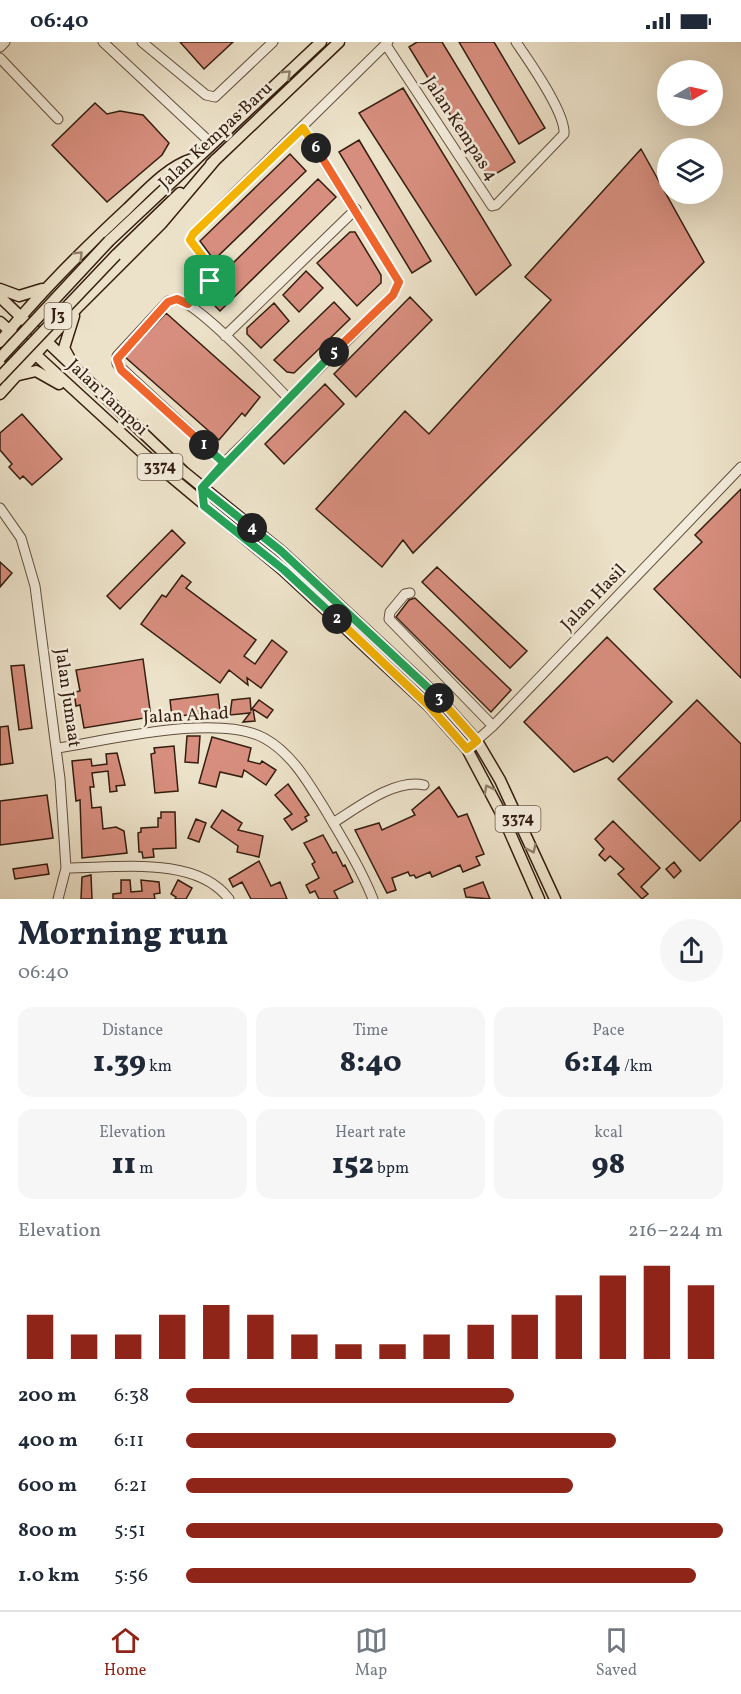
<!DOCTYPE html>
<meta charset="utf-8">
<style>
body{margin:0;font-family:Vollkorn,serif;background:#f6f6f7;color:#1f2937;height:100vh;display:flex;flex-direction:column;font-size:22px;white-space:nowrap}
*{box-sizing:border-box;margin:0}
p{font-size:20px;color:#747a83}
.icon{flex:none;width:33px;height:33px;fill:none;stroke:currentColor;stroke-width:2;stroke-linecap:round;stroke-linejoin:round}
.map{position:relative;height:857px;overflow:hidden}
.drawer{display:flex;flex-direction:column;background:#fff;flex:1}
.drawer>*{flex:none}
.needle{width:39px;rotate:81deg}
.tools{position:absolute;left:657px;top:18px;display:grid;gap:12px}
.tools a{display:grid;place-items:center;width:66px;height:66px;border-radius:50%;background:#fff;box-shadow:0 6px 24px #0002;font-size:30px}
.pin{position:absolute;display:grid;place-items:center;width:51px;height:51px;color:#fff;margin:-26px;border-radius:12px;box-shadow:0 3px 9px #0006}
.km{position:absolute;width:30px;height:30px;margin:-15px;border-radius:50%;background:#222;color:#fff;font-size:16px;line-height:30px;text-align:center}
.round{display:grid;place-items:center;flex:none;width:63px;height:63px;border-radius:32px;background:#f6f6f7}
.head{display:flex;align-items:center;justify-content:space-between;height:102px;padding:0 18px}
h1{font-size:33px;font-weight:800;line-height:45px}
.figures{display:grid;grid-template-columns:repeat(3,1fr);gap:9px;height:102px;padding:6px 18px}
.figures div{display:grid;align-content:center;border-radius:15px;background:#f6f6f7;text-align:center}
.figures b{font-size:30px;font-weight:800}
.figures small{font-size:16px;font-weight:400}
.figures p{font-size:16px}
.chart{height:168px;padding:12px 18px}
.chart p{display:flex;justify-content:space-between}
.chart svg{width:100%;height:108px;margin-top:6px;stroke:#8f2418;stroke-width:6}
ul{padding:0 18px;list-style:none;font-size:20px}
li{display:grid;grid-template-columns:96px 72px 1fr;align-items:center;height:45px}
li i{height:15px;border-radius:8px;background:#8f2418}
.status{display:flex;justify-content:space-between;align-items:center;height:42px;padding:0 30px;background:#fff;direction:ltr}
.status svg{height:16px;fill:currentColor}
.menu{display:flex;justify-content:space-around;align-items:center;height:84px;border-top:2px solid #e0e1e3;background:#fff;font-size:16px;color:#747a83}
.menu a{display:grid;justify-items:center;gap:3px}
.menu .current{color:#8f2418}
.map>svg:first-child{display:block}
</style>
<div class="status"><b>06:40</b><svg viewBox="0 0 49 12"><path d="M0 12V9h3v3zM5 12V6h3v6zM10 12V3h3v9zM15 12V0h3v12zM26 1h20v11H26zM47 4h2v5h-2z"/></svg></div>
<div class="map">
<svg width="741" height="857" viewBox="0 0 741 857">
<rect width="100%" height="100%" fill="#ece2c9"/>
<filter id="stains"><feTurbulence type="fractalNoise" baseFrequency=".00333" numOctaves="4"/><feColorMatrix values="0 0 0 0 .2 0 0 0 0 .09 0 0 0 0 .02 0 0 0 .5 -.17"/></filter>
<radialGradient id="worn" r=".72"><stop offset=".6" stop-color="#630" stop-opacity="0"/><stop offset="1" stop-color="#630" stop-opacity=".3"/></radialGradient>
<path fill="#d78e7e" stroke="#351e10" stroke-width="1.5" d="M180,0H233L204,27Z
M417,0H442L515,120L489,136L409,5Z
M459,0H494L545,86L519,102Z
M403,46L511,223L476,253L359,71Z
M95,61L107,72L120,69L143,73L169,101L162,113L107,160L52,103Z
M359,98L431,219L412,231L339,110Z
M641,107L704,220L413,511L403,498L382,525L316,467L405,369L429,392L551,258L525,235Z
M290,112L306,129L214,218L200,199Z
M318,137L336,155L220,269L205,254L221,237L223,231Z
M350,190H355L381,233V241L357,264L317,221Z
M306,229L323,246L299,270L283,253Z
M410,255L432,278L356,355L334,332Z
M334,260L350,277L294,331L287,330L274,318Z
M274,261L289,279L261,306L247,292V286Z
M166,271L260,355L245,374L242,371L219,398L125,315Z
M325,342L344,362L284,422L265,402Z
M22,372L62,417L32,443L23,434L20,437L9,425L12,422L0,408V391Z
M741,447V636L654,547L702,500L695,493Z
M172,488L185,501L120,567L107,554Z
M0,520L12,531L0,545Z
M437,525L527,609L510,626L422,540Z
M182,533L191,540L186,546L256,598L244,614L255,622L272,598L287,610L261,646L247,636L248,643L229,628L220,641L141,582L162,553L166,555Z
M415,556L511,648L491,670L396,575L409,558Z
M607,595L672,660L613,720L607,715L574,730L524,680Z
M143,617L151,675L84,686L80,663L76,664L74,650L80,649L76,628Z
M24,623L32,686L19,688L11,624Z
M218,652L220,669L172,675L170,658Z
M250,656L251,668L259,658L273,668L267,676L253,667L255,679L243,680L250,671L230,673L232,658Z
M697,658L741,702V778L700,819L618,737Z
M8,684L13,721L0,723V685Z
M187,694H200L198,721L185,720Z
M212,695L251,706L248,719L260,722L262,719L276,728L266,743L244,728L242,735L220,730L216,745L199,741Z
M174,704L178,749L155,751L151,712L155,711L154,706Z
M117,711L125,743L116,744L117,749L110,750L108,729L92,731L94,745H90L92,766L101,765L103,787L116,785L124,789L127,811L82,816L80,758L76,759L72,719L91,717L92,724L107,722L106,712Z
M288,742L309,773L305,775L307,779L292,788L284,777L292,772L275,753Z
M439,745L458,775L467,772L484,812L476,815L480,823L463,830L460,823L432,835L430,830L416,836L414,833L410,834L408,830L392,836L396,848L387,851L355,788L379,781L382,788L415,773L412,768Z
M47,753L53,796L0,803V759Z
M222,768L242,781L238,788L263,794L259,815L237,810L238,804L211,785Z
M161,770H175L176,806L153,807L154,815L143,816L142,810H139L138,791L141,790V786L158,785V776H161Z
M196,777L206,781L199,800L188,796Z
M613,779L660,826L641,845L648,852L642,857L618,832L624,827L610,814L605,819L599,813L604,807L595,797Z
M323,793L333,811L336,810L343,824L345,823L353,840L334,849L338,857H319L315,849L310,851L306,843L319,836L312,822L315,820L304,801Z
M259,819L271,844L280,840L287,857H251L242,840L233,845L229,837Z
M674,820L681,829L674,836L666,827Z
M47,822L49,832L15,837L13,827Z
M91,833L92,857H81L82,835Z
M121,838H130L131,850L142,849L141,838L159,840L160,851L154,852L155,857H113V852L121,851Z
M178,838L192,846L186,857H175L176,855L171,852Z
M483,840L490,857L466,855L464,847Z"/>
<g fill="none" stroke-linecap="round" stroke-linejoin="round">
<g stroke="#634f3e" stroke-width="11">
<path id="minor" d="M103,0L212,102
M142,0L206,53L215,55L273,0
M386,3L492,164L496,163L564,92C566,71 529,19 516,0
M0,5L5,0
M0,16L58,77
M188,262L216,232L190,198L193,192L388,0
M225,294L356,167
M224,421L117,322V314L168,259C169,259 177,257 177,258C198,260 270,338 288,356
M204,464L202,446L224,421L393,253L399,240L303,86
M0,466L21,496L35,544L60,737L66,826L58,857
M410,551L405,552L390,570L389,577L493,684
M58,706C110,698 218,671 264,696C293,712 309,742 326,769C343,798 360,825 373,857
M467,707L493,684L741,425
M333,781C357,766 395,736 424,743
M66,826C116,826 196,813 229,857"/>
</g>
<g stroke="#351e10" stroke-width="13">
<path id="major" d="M211,122L339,0
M109,199L321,0
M116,213L180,151
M0,247L19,254L42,247
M0,255L184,430L281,509L438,655L477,699L500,738L555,857
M0,280L145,413L283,528L429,664L467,707L503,775L539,857
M0,300C38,252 82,209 127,167C146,149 167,125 192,117
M70,317L64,306L74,274
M19,333L36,329L59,342
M0,352L78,265L161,182L216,117"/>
</g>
<use href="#minor" stroke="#f3ecdc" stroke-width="9"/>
<use href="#major" stroke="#ece2c9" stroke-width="10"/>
<g stroke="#351e10" stroke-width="13" stroke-linecap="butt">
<path id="major-bridge" d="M0,316L109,199
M0,335L116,213"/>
</g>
<use href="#major-bridge" stroke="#ece2c9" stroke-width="10"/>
</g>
<defs><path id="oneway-chevron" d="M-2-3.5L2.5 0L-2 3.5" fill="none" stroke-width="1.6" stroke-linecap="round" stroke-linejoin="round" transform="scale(1.5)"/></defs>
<g stroke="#90806c">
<use href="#oneway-chevron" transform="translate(287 32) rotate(-44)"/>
<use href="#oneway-chevron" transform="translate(79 213) rotate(-45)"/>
<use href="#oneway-chevron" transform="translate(488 747) rotate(-118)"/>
<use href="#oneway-chevron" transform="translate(532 807) rotate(65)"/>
</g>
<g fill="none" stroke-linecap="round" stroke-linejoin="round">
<g stroke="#fff" stroke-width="12">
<path id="split-1" d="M204,403L121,328L117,317L168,260L177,257L188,262L210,239"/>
</g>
<g stroke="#fff" stroke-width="12">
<path id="split-2" d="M204,403L224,421L202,446L204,464L284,528L337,577"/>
</g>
<g stroke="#fff" stroke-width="12">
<path id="split-3" d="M337,577L429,664L467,707L477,699L439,656"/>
</g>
<g stroke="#fff" stroke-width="12">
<path id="split-4" d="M252,486L281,509L439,656"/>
</g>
<g stroke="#fff" stroke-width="12">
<path id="split-5" d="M252,486L202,446L334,310"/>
</g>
<g stroke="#fff" stroke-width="12">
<path id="split-6" d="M316,106L399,240L393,253L334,310"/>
</g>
<g stroke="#fff" stroke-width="12">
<path id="split-7" d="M210,239L216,232L190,198L193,192L303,86L316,106"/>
</g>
<use href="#split-1" stroke="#f0652b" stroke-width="8"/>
<use href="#split-2" stroke="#22a559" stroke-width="8"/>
<use href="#split-3" stroke="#f5b400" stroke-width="8"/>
<use href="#split-4" stroke="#22a559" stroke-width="8"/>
<use href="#split-5" stroke="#22a559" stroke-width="8"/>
<use href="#split-6" stroke="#f0652b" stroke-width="8"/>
<use href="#split-7" stroke="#f5b400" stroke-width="8"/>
</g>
<g text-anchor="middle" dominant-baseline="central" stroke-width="5" stroke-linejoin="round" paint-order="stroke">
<g fill="#f3ecdc" stroke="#6e5c4d" stroke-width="1.5">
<rect x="44.5" y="261" width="27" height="26" rx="4.5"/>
<rect x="137.5" y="412" width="45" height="26" rx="4.5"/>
<rect x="495.5" y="764" width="45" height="26" rx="4.5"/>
</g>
<g font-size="16" font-weight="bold" fill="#351e10">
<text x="58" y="274">J3</text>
<text x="160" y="425">3374</text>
<text x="518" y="777">3374</text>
</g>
<g font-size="18" fill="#351e10" stroke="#f3ecdc">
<text transform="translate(460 87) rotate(57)">Jalan Kempas 4</text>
<text transform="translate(216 94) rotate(-43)">Jalan Kempas Baru</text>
<text transform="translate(107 356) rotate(43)">Jalan Tampoi</text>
<text transform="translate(594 556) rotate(-46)">Jalan Hasil</text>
<text transform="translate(67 656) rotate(82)">Jalan Jumaat</text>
<text transform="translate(186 674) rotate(-3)">Jalan Ahad</text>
</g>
</g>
<rect width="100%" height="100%" filter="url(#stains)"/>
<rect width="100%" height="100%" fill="url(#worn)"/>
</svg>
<div class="tools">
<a><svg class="needle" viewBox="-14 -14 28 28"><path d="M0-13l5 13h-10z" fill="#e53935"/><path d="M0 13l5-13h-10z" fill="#747a83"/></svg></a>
<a><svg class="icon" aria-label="layers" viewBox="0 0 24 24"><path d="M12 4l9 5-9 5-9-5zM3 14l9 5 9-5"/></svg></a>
</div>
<div class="pin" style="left:210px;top:239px;background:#1e9e55"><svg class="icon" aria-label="arrive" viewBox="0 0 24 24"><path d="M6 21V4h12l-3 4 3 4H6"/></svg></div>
<b class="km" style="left:204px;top:403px">1</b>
<b class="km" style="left:337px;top:577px">2</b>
<b class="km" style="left:439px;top:656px">3</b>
<b class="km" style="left:252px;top:486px">4</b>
<b class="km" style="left:334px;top:310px">5</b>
<b class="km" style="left:316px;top:106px">6</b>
</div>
<section class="drawer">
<div class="head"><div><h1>Morning run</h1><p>06:40</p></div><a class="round"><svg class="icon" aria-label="share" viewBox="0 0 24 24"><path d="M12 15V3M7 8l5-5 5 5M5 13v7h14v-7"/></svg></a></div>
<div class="figures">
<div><p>Distance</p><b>1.39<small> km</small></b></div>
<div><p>Time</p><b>8:40</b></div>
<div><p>Pace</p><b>6:14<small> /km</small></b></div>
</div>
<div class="figures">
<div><p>Elevation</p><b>11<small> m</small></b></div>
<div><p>Heart rate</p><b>152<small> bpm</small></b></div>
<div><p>kcal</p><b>98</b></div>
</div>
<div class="chart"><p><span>Elevation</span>216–224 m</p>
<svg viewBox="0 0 160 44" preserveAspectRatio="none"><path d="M5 44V26M15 44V34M25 44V34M35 44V26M45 44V22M55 44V26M65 44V34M75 44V38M85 44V38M95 44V34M105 44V30M115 44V26M125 44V18M135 44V10M145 44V6M155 44V14"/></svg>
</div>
<ul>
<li><b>200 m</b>6:38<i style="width:61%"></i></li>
<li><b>400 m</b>6:11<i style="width:80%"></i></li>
<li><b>600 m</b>6:21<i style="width:72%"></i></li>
<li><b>800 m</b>5:51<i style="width:100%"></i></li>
<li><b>1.0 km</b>5:56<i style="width:95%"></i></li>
</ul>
</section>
<nav class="menu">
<a class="current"><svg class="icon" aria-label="home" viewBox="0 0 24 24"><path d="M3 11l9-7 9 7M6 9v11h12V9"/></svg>Home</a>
<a><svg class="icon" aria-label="map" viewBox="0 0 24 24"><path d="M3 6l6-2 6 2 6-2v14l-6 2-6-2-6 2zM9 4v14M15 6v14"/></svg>Map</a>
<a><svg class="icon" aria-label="saved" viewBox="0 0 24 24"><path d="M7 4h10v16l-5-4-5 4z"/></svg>Saved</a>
</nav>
